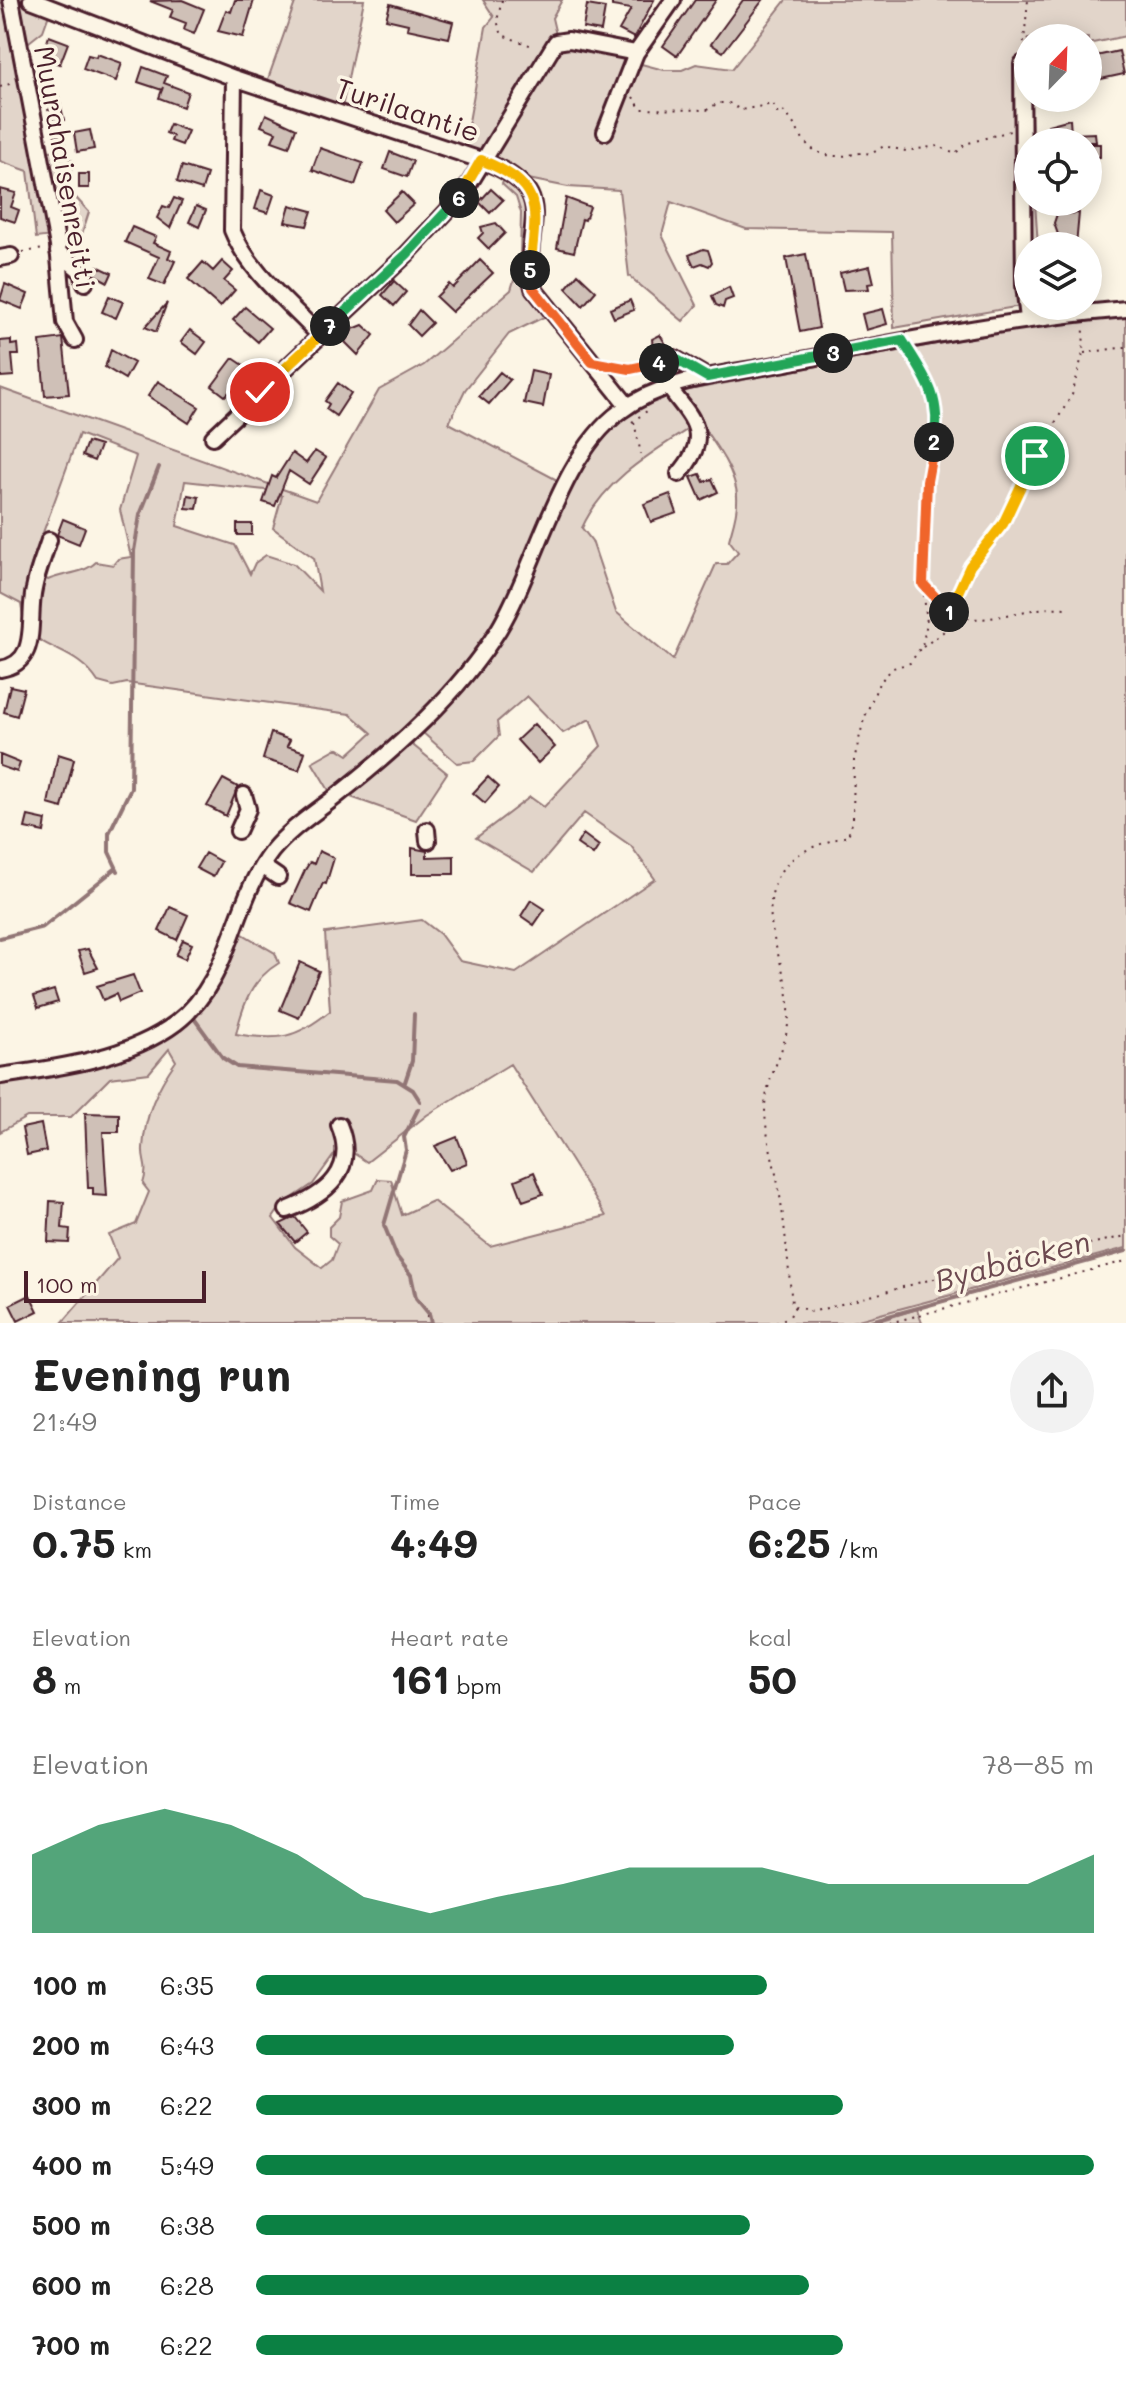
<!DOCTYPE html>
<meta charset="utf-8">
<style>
body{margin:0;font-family:Mali,sans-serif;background:#f2f2f2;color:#222;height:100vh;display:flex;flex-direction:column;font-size:30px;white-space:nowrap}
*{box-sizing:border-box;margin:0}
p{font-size:26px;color:#767676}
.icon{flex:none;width:44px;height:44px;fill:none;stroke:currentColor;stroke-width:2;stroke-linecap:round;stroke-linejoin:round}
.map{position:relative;height:1323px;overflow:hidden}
.drawer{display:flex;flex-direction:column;background:#fff;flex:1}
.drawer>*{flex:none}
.needle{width:52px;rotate:23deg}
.fabs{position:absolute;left:1014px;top:24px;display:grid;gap:16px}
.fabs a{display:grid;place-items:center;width:88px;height:88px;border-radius:50%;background:#fff;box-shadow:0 4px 20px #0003;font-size:40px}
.scale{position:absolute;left:24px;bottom:20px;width:182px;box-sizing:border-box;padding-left:8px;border:4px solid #4a1f2b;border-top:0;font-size:22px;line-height:28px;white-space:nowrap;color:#4a1f2b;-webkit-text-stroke:6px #fcf5e5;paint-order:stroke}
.pin{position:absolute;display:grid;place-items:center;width:68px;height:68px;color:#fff;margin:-34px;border:4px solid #fff;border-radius:50%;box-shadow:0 2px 8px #0007}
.km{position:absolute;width:40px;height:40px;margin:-20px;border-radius:50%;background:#222;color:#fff;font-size:22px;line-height:40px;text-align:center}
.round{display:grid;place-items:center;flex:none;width:84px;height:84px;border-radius:42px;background:#f2f2f2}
.headline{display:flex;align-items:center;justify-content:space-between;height:136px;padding:0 32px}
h1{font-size:44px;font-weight:800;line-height:60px}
.stats{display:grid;grid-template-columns:repeat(3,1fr);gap:12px;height:136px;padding:8px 32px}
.stats div{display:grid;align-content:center}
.stats b{font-size:40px;font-weight:800}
.stats small{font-size:22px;font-weight:400}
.stats p{font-size:22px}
.chart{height:224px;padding:16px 32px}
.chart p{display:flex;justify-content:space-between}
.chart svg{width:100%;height:144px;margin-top:8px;fill:#0b8043;opacity:.7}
ul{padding:0 32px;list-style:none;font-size:26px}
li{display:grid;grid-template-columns:128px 96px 1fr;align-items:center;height:60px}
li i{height:20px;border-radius:10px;background:#0b8043}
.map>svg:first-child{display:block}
</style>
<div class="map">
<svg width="1126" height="1323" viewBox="0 0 1126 1323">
<rect width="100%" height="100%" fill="#fcf5e5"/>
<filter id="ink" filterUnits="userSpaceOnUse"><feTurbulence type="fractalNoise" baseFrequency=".0125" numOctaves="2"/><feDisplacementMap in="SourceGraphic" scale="16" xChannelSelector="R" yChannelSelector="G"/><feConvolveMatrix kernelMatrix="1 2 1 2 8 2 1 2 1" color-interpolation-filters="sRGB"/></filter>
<g filter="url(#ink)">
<path fill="#e2d5ca" stroke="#967a7a" stroke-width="2" fill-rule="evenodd" d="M0,0H5L36,153L56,150L73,161L68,189L89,212L81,237L59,200L50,213L53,236L36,238L28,171L0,161Z
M15,0H31L51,9L43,31L24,46Z
M296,0H364L342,108L267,82Z
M483,0H562L552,18L559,48L573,46L664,70H682L696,64L732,69L786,0H1126V36L1088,44V38H1028L1032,142H1028V202H1035L1038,246H1028L1021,306L894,328L892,232L746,229L671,202L662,235L697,305L683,321L629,276L619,190L568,187L528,179C547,215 538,237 530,276L552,313L509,334L465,390L449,423L559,481C538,527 520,577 494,620C453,688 391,742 330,792L312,762L337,748L348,755L372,733L350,714L127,683L113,686L98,682C79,652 51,652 25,630L21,604L0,593V388L316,501L379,390L424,365L511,290L520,260L521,213L516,197L502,184L507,172L463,155L486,27L494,17ZM79,434L136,456L120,510L131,557L118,559L113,565L96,562C84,574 63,573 48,580L29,571ZM185,481L265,490L282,496L273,528L314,558L320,591L294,564L266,555L255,563L250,574L235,545L177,526Z
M1126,316V1248L847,1323H62L118,1258L109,1235L136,1224L149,1192L143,1184C149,1164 142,1164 143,1148C145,1114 157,1088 176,1061L169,1049L149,1073L110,1078L71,1117H27L0,1132V1084L33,1078L178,1031L220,981L241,933L275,953L279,963C252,979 243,1004 236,1034C278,1041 296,1039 330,1011L325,933L422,920L440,934L460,961L516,973L655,879L631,846L584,813L534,872L476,838L530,797L544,807L601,746L590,719L563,733L527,696L497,722L499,736L474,761L457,763L422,732C453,698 484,667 506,627C541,565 564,462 621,419C636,408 654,401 671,394L693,426C651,453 603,481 582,528L592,541L616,612L673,660L716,564H727L738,552L729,540C732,528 737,515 737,502C740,467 696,421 678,392L1044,324ZM510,1064L606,1216L490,1246L433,1201L402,1215L391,1180L378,1179L373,1190L342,1201L339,1217L329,1227V1236L338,1244L332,1260L322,1268L295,1247L273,1218L282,1205L313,1184L341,1145L367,1162L427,1115Z
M409,742L447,773L416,820L348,796Z
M917,1309L922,1323H872Z"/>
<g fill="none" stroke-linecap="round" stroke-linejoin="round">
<path stroke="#917474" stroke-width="4" d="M118,871L109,852V833L131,788L134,551L140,515L159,467
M0,938L43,927L115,869
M193,1017L223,1058L237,1067L397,1080L413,1090L420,1101
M405,1082L412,1061L414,1014
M418,1109L404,1137L406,1150L384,1225L397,1257L411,1275L416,1298L429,1314L431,1323
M863,1323L1126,1251"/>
</g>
<path fill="#cfc0b7" stroke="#4a1f2b" stroke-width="2" d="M182,0L204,9L194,34L184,30L186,23L170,17L173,10L150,1Z
M235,0H254L243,37L218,31L226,10L231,12Z
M612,0H654L634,38L619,30L631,9L612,6Z
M695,0H716L677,56L663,46Z
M743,0H763L723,52L711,44Z
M390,4L453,22L449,38L407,29L408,24L386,19Z
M587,5L605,8L601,31L583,28Z
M49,36L68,43L60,64L46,60L48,55L43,54Z
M1119,51L1124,74L1101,79L1096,56Z
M97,54L122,63L116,81L83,69L88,55L96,57Z
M143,67L167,76L164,83L188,92L183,107L159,98L163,87L162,90L138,82Z
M58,94L64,120L61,121L62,135L55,136L48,95Z
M266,114L296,128L289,147L272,141L276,132L261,126Z
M1070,119L1071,134L1095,133L1096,142H1060V139L1049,137L1048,125Z
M170,124L188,131L182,145L171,141L173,136L166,133Z
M90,130L94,149L77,152L74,133Z
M1088,144H1100V157H1088Z
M320,148L363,163L355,185L312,170Z
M390,152L413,161L407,177L384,169Z
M182,166L207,174L202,190L177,182Z
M79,174H89V188H79Z
M0,189L16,193L11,207L19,210L15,222L0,217Z
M491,189L503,200L490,213L479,202Z
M261,190L274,195L268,213L255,209Z
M402,192L414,204L394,222L383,210Z
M174,198L182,201L170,228L157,218L163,206L169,208Z
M566,198L590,207L585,220L582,219L574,252L557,248Z
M290,205L312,211L307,226L285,222Z
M196,206L206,210L199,227L189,222Z
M1079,213L1076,246H1062L1054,223L1057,214Z
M496,223L505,233L489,249L478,238L483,233L481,227Z
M132,227L156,237L153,243L171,251L168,258L175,261L164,285L149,279L159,257L125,242Z
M703,249L708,250L712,262L709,266L702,263L694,266L689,255Z
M806,254L819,328L800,332L786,258Z
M480,260L493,273L452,312L436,297L449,284L453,288Z
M222,261L233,271L224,281L235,290L220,307L188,279L203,262L213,271Z
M97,266L112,273L108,282L93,274Z
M870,266L874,283L868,284L869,289L844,290L840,273Z
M578,274L596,291L583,306L566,288Z
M394,281L406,292L394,306L382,295Z
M5,284L28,294L22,309L0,300Z
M729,287L733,298L725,301L723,308L716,305L712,296Z
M109,296L123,302L116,318L102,312Z
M630,300L634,310L614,318L610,309Z
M167,303L156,332L145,327Z
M245,307L270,328L258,342L233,320Z
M883,309L887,324L866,330L862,314Z
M419,310L432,323L419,336L408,325Z
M363,325L374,335L358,355L345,342L353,329Z
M190,330L206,342L197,354L181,342Z
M660,335L669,349L654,358L652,339Z
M63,338L69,394L45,396L40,341Z
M11,340V345L18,344L19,355H12L14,376L1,377L0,341Z
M111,350L134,363L125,379L105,367Z
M233,358L245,366L234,388L225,396L212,386Z
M531,371L549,375L543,407L524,403Z
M500,372L510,380L489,404L479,396Z
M158,381L199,407L189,423L148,396Z
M338,383L351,393L336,416L326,409L329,404L325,401Z
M87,442L100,446L94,461L82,456Z
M315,451L326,458L309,484L289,471L275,506L263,502L272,476L276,478L292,453L306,463Z
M700,474L704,482L712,479L718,492L701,500L691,477Z
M670,494L677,513L651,522L644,504Z
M188,495L199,497L197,509L186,508Z
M63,519L85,528L79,544L57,535Z
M237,524H252V535H237Z
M10,686L24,689L17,716L4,712Z
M534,724L555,747L538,763L517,740Z
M271,733L290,740L287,746L305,752L299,770L263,759Z
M58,754L74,759L62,808L48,804Z
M0,755L20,763L17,772L0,766Z
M488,777L499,787L485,803L473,793Z
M223,779L238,787L226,816L207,806Z
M28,816L46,820L44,832L25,828Z
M583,834L599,846L593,855L577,844Z
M412,848L427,851V857L454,856V874H412Z
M319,851L334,858L326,884L323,883L311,912L290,903L305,870L310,862L314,864Z
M205,853L221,862L213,877L196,868Z
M531,900L545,909L534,925L521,916Z
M170,907L188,915L177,940L159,931Z
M183,940L192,944L185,959L176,955Z
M88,949L98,968L85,972L78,951Z
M300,962L319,971L299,1018L280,1010Z
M133,975L140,993L119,1002L116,994L103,1000L97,986Z
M54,990L58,1002L38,1008L34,996Z
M85,1113L119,1114V1132H103L107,1196L93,1195V1188H88Z
M41,1124L46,1151L27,1155L22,1128Z
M457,1137L467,1163L450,1170L435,1146Z
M534,1172L543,1194L523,1201L515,1180Z
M50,1201L64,1202L62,1228L70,1229L69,1243L48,1242Z
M295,1217L307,1232L295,1242L280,1224Z
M30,1295L38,1311L18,1321L10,1305Z"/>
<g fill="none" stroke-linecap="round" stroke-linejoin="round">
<g stroke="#4a1f2b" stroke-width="20">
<path id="minor" d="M11,0L58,246L65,322L75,340
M31,0L234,78L481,160C568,194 518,226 533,288L628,406
M1022,64L1024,285L1028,319
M234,78L232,230C249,272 289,303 319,335
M605,132L636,53L673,0
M58,252L82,272L85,283
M0,258L11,256
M213,437L407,254L463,194L556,42L569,40L636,53
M679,474C720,427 681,413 660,373L662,363L674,358L707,377
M0,669C41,663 27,619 34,589C37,572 44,556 49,540
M427,830L428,841
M238,831L248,809L244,795
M262,866L278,877
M0,1076C57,1068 128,1059 176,1023C233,979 231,904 272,851C290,829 312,815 334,798C394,751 458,695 499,629C537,566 559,456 621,411C665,378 723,375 775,365C892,343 1008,319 1126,309
M287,1210C326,1195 358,1171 339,1125"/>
</g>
<path stroke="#4a1f2b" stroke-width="2" stroke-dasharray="2 6" stroke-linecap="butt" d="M502,0L497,21L502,35L535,47
M1023,51L1028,0
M0,87L13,83
M633,97L641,109L707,110L718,103H729L741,110L773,104L777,113L782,110C803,129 800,156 839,156C852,156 858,151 871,154L884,146L906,151L937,146L955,154L965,144L1010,131
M48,109L51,127L64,138L68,160L57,161
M23,252L44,249
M1084,353L1126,347
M911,355L931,385L938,410L924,516L922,577L927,623L922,646L910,663L893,668L879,683L864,719L854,760L853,820L848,836C821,843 785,853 775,883C760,928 787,963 789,1007C791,1044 766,1075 765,1107C765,1132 772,1154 777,1179C785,1221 788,1263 792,1305L812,1312L925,1281L1126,1236
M612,366L630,369L649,365
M632,422L647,411
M634,422L641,454
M924,585C967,647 1005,604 1066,608
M923,647L943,632L970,566L1003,524L1035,456L1072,395L1083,353L1084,327
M426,1316L433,1317
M776,1323L790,1316L795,1306
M889,1323L1126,1261"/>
<use href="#minor" stroke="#fcf5e5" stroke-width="14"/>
</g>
</g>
<g fill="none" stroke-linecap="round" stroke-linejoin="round" filter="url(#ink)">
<g stroke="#fff" stroke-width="16">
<path id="split-1" d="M949,612L970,566L1003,524L1035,456"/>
</g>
<g stroke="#fff" stroke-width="16">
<path id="split-2" d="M934,442L927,481L923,584L949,612"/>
</g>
<g stroke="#fff" stroke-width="16">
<path id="split-3" d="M833,353L902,340C924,375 943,398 934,442"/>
</g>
<g stroke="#fff" stroke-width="16">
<path id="split-4" d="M659,363L674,358L707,377L833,353"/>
</g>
<g stroke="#fff" stroke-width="16">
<path id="split-5" d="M530,270L533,288L592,362L630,369L659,363"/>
</g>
<g stroke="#fff" stroke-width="16">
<path id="split-6" d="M459,198L481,160C546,186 536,209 530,270"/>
</g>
<g stroke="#fff" stroke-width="16">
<path id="split-7" d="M330,326L407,254L459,198"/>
</g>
<g stroke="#fff" stroke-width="16">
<path id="split-8" d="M260,392L330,326"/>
</g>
<use href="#split-1" stroke="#f5b400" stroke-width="10"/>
<use href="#split-2" stroke="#f0652b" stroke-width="10"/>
<use href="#split-3" stroke="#22a559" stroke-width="10"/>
<use href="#split-4" stroke="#22a559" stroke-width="10"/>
<use href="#split-5" stroke="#f0652b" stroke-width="10"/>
<use href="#split-6" stroke="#f5b400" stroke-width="10"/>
<use href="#split-7" stroke="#22a559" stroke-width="10"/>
<use href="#split-8" stroke="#f5b400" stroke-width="10"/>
</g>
<g text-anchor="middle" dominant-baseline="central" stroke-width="7" stroke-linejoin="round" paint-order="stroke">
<g font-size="28" fill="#4a1f2b" stroke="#fcf5e5">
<text transform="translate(408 109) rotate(18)">Turilaantie</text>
<text transform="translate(66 167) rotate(80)">Muurahaisenreitti</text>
</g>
<g font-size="30" font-style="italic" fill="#6d4950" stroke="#fcf5e5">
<text transform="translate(1012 1260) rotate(-15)">Byabäcken</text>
</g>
</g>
</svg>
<div class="fabs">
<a><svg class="needle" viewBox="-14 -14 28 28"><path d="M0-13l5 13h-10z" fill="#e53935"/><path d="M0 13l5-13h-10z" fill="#767676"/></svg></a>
<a><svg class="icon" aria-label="locate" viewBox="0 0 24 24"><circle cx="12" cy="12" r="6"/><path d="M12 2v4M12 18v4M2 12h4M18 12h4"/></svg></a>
<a><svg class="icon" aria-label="layers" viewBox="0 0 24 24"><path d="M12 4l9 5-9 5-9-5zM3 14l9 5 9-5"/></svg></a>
</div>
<div class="scale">100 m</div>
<div class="pin" style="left:1035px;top:456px;background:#1e9e55"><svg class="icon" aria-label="arrive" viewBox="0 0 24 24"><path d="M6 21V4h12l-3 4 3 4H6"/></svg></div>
<div class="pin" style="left:260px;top:392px;background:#d93025"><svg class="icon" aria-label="check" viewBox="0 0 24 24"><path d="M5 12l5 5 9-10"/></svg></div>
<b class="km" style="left:949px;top:612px">1</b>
<b class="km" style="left:934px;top:442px">2</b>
<b class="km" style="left:833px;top:353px">3</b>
<b class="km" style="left:659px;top:363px">4</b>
<b class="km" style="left:530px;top:270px">5</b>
<b class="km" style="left:459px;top:198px">6</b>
<b class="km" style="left:330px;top:326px">7</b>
</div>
<section class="drawer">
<div class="headline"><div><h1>Evening run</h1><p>21:49</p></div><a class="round"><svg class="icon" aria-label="share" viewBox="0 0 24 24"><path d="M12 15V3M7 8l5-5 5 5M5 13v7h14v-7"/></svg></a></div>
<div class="stats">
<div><p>Distance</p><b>0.75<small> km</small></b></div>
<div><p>Time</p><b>4:49</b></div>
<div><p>Pace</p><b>6:25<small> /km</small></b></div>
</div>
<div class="stats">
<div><p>Elevation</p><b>8<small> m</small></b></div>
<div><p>Heart rate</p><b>161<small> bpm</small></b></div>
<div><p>kcal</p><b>50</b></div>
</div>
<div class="chart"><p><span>Elevation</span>78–85 m</p>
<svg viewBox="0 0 160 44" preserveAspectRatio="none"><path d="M0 44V20L10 11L20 6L30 11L40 20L50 33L60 38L70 33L80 29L90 24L100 24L110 24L120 29L130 29L140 29L150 29L160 20V44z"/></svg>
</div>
<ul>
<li><b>100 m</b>6:35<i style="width:61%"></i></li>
<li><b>200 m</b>6:43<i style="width:57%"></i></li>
<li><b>300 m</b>6:22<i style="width:70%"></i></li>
<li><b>400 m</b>5:49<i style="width:100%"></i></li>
<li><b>500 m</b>6:38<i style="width:59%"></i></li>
<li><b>600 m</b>6:28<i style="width:66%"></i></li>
<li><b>700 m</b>6:22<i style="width:70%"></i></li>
</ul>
</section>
